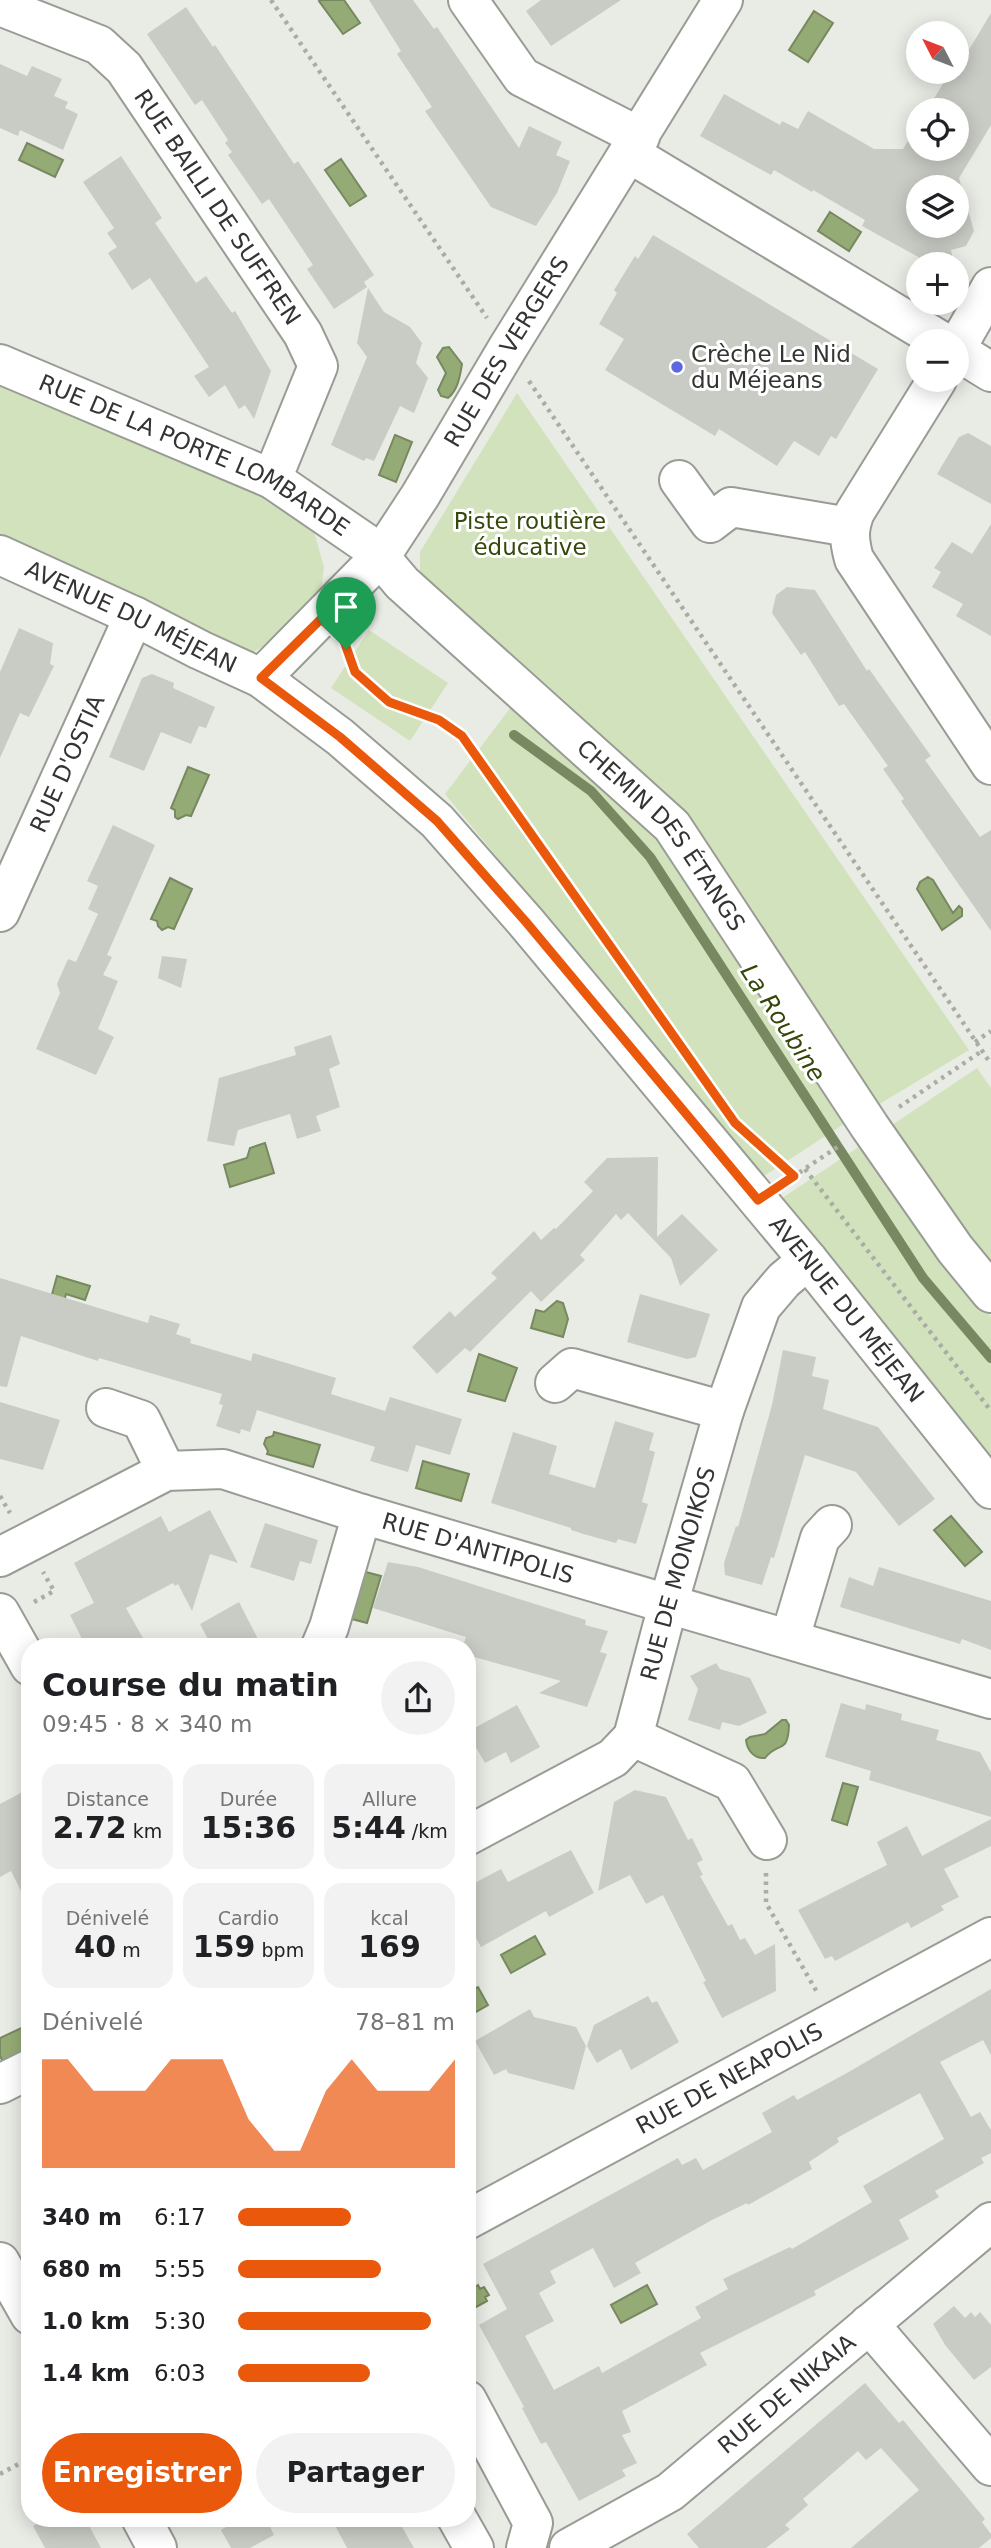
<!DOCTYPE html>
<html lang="fr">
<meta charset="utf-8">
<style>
body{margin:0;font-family:"DejaVu Sans",sans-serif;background:#f2f2f2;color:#202124;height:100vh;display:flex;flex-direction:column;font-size:26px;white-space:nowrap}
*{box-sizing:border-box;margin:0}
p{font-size:23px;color:#757577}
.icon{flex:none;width:38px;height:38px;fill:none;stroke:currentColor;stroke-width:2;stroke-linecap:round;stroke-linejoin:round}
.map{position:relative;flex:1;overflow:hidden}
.drawer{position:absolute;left:21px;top:1638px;width:455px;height:889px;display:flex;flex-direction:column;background:#fff;border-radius:28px;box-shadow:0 4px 18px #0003}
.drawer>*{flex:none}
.needle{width:46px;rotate:312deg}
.tools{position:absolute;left:906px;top:21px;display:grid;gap:14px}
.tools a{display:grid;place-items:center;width:63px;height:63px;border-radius:50%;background:#fff;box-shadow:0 4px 18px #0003;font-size:35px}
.pin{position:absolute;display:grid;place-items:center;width:60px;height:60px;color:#fff;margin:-72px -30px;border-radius:50% 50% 50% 0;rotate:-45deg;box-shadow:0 0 7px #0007}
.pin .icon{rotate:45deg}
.round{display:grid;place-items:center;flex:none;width:74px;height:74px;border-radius:37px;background:#f2f2f2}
.overview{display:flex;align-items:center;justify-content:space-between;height:119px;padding:0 21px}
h1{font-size:32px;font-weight:800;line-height:52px}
.stats{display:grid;grid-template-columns:repeat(3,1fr);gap:10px;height:119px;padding:7px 21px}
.stats div{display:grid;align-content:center;border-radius:18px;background:#f2f2f2;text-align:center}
.stats b{font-size:30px;font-weight:800}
.stats small{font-size:19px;font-weight:400}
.stats p{font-size:19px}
.chart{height:196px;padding:14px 21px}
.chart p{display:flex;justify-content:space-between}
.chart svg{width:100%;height:126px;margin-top:7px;fill:#ea580c;opacity:.7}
.action{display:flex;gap:14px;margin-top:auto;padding:14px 21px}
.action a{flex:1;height:80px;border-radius:42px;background:#ea580c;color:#fff;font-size:28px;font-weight:800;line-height:80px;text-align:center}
.action a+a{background:#f2f2f2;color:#202124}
ul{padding:0 21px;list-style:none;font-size:23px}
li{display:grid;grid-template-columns:112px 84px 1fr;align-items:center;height:52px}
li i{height:18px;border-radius:9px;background:#ea580c}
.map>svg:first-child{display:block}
</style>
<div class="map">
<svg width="991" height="2548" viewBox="0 0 991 2548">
<rect width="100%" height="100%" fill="#e9ece5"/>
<path fill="#d2e2bc" d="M0,379L249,483L313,528L324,567L320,599L273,641L253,652L0,537Z
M517,393L969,1050L873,1108L683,819L420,572V552Z
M369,630L448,683L410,741L331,688Z
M511,707L662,836L847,1122L761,1178L445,794Z
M977,1068L991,1088V1261L920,1174L889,1127Z
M863,1144L943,1259L991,1317V1457L781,1199Z"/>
<path fill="#95ab75" stroke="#788861" stroke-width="2" d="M321,0H344L360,23L343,34L319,1Z
M814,11L833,23L808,62L789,50Z
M27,143L63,160L55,177L19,160Z
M341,159L366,196L350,206L325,170Z
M830,212L861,232L849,251L818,231Z
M449,347L462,364C460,376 458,390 448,398L441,396L438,390L446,373L437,357L443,348Z
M395,435L412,442L396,482L379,475Z
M188,767L209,775L191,816L186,815L178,819L175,817V810L171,808Z
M928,877L933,880L953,913L959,906L962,909V916L942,930L917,889L920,882Z
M170,878L192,889L174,929L168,927L162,930L158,926L157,921L151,919Z
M265,1143L274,1173L230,1187L224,1165L247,1158L250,1148Z
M57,1276L90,1286L85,1300L66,1294L61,1313L48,1309Z
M557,1301L563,1303L568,1319L563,1337L531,1328L536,1310L544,1312Z
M479,1354L517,1368L505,1401L468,1391Z
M274,1432L320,1445L313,1467L267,1454L268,1451L264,1444L266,1438L273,1436Z
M423,1461L469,1474L461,1501L416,1488Z
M951,1516L982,1552L965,1566L934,1530Z
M362,1571L381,1576L367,1623L348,1618Z
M782,1720H786L789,1725C788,1755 778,1741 765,1758C754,1759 747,1750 746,1740L750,1737L765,1734Z
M843,1783L858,1787L847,1825L832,1820Z
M535,1936L545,1954L511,1973L501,1955Z
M478,1987L488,2005L467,2017V1993Z
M30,2024V2048L3,2062L0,2056V2038Z
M478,2285L480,2289L484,2287L489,2295L485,2297L487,2301L467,2312V2291Z
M647,2285L657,2304L621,2323L611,2305Z"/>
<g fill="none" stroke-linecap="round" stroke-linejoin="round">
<path stroke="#788861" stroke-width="10" d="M514,735L591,791L650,857L923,1278L991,1358"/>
</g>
<path fill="#c9ccc5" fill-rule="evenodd" d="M369,0H413L434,29L437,27L519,148L529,126L562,142L556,155L570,161L557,193L536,226L491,207L425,111L432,107L397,54L401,51Z
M541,0H621L551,46L526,11Z
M186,7L213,47L215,45L294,164L298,161L374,275L364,282L367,287L334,309L307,269L313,265L269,199L262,204L228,155L232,152L225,143L228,140L202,100L195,105L147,34Z
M991,13V125L959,178L974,231L966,246L951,250L954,264H931L862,226L865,220L813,190L812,192L774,170L771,175L700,136L724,94L780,125L782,121L798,129L808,111L874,149H903L919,123V149H957V110H927L950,72H957V61L961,63ZM919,187H957V226H919Z
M0,64L27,76L32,66L62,79L54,96L68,102L65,108L78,114L63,150L20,130L18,136L0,128Z
M121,156L162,218L155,223L196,283L206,276L232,313L235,311L271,371L254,419L245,405L239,409L225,385L209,397L194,376L209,367L150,278L132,290L108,253L117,247L107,233L114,228L83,182Z
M653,235L878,369L836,439L831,436L819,456L794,441L777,466L719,429L715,436L605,370L624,339L599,324L617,293L614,290L635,256L638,259Z
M368,288L384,312L410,327L422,343L416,363L428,378L414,413L400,406L374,461L366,458L364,461L331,445L367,357L357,343Z
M968,433L991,446V504L937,474L959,437Z
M991,524V636L956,616L963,604L932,587L941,572L934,568L952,542L972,554Z
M787,587L815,590L867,671L869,669L931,756L925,760L980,837L991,830V931L901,801L904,799L883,769L888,766L844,704L839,706L805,652L801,655L772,613L776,595Z
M19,628L53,643L50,664L54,666L29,717L20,713L0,758V672Z
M152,674L174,683L173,688L215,707L206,728L199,726L191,744L161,732L144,771L109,757L142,678Z
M113,825L155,845L107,955L112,957L103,975L118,981L98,1029L114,1037L96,1075L36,1049L60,993L57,984L68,959L76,962L98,914L88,909L98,886L87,881Z
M162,956L187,959L181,988L158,978Z
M331,1035L340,1064L329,1069L340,1107L316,1116L321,1131L297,1139L290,1114L238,1130L234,1146L207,1141L219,1078L296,1055L294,1047Z
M658,1157L657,1237L682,1214L718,1250L680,1286L671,1258L628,1213L621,1220L616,1214L580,1255L585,1260L541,1302L531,1291L470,1352L465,1348L437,1374L412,1347L450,1311L455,1317L497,1278L491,1273L534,1231L541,1240L554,1228L556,1229L593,1191L584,1182L607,1158Z
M0,1278L148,1323L150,1315L180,1324L176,1334L191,1339L190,1343L251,1361L253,1353L336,1378L331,1394L385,1411L390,1397L462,1419L450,1455L416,1445L408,1472L370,1461L375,1447L257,1410L250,1432L241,1429L240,1434L216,1426L223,1405L219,1404L222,1394L99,1358L98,1361L21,1336L7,1387L0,1386Z
M640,1294L710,1314L696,1357L687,1359L627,1342Z
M783,1350L816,1357L812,1376L829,1380L823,1409L878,1427L935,1499L899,1526L856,1472L805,1455L774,1558L771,1557L762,1585L725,1575L724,1563L736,1526L738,1527L772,1405Z
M0,1402L60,1420L43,1470L0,1459Z
M615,1421L654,1433L649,1450L655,1452L642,1502L648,1504L636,1544L618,1539L616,1543L587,1535L571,1530V1528L491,1503L513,1432L557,1446L549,1474L595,1488Z
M210,1510L238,1563L210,1554L192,1611L178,1584L175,1586L173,1583L126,1608L148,1647H86L70,1615L94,1603L74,1563L161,1516L169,1532Z
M265,1523L318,1540L311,1564L300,1561L294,1581L250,1567Z
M388,1562L418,1567L586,1620L585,1625L608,1631L600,1652L607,1654L587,1707L539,1693L561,1681L467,1655V1644L464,1643L466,1637L373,1608Z
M879,1567L991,1601V1650L962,1639L960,1644L840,1607L849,1577L873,1586Z
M239,1602L262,1647H212L200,1624Z
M716,1663L720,1669L750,1678L767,1713L739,1726L722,1722L720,1730L688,1720L698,1689L690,1676Z
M841,1703L865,1710L866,1704L902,1714L901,1720L939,1730L936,1740L980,1752L991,1772V1817L869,1780L871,1771L825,1757Z
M517,1705L540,1747L511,1763L506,1752L485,1763L467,1732Z
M30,1788V1909L11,1871L0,1877V1804Z
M635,1790L666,1797L688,1840L692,1838L703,1860L697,1863L703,1875L700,1876L728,1926L732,1924L740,1940L745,1938L755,1955L775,1944L776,1991L722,2018L703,1982L706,1981L663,1895L646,1904L630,1875L598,1891L614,1802Z
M991,1819V1846L944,1869L959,1897L941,1906L944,1910L911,1928L908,1922L835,1961L832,1956L825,1959L798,1910L887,1865L877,1842L907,1826L922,1856Z
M571,1850L594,1893L549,1917L546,1911L481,1947L467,1922V1887L501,1869L508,1882Z
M991,1989V2055L983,2040L940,2062L971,2117L980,2112L991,2130V2153L981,2158L984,2163L935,2191L939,2197L899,2220L909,2239L814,2291L816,2295L700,2353L707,2365L622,2411L631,2432L622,2435L637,2463L622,2470L626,2476L579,2501L546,2442L541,2444L522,2408L524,2407L479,2325L507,2309L483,2264L678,2158L682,2165L696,2158L703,2170L772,2132L762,2113L794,2095L797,2100L847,2073ZM920,2093L944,2139L863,2186L872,2202L792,2249L790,2247L723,2279L728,2289L695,2307L701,2318L602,2373L599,2366L554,2390L525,2336L554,2321L539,2293L556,2283L550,2271L593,2248L614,2288L641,2273L635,2263L712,2220L747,2203L748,2205L812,2169L809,2162L839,2142L837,2138Z
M648,1996L652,2003L657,2001L679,2042L631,2070L621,2049L597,2063L587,2046L594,2025Z
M530,2009L534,2017L576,2027L586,2046L574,2090L508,2073L506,2069L494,2075L475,2041Z
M954,2306L965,2318L971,2312L975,2317L980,2312L991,2325V2367L974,2380L945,2345L933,2324Z
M865,2383L899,2423L903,2420L985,2519L982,2522L991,2534V2538L979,2548H851L919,2490L881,2448L866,2460L858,2451L803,2499L808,2505L785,2525L790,2529L766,2548H699L687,2534Z
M47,2518H85L101,2548H45L33,2526Z
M221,2518H266L274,2535L250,2548H231L221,2530L226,2527Z
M331,2518H397L414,2548H347Z"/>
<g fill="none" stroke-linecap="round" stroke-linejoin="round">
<g stroke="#999c95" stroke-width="42">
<g id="minor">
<path d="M468,0L522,77L640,137"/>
<path id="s1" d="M0,6L99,45L124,68L303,334L318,366L272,479"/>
<path d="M629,153L941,341"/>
<path d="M957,347L991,287"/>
<path d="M957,351L991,372"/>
<path id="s2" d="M0,364L272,479L364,542L380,557L402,583L672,826L870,1127L955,1249L991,1293"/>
<path d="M937,380L855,512C848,530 849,540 854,559L991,765"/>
<path d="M679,480L710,523L731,507L849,527"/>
<path id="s3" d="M0,555L134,616L200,650L261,678L340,737L437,821L525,921L808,1260L991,1489"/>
<path id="s4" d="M261,678L380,557L420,496L507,349L723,0"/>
<path id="s5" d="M0,912L134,616"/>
<path d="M555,1383L572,1368L724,1411"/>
<path d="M106,1408L141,1420L166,1471"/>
<path id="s6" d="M0,1557L166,1471L223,1469L362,1514L991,1699"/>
<path d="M0,1613L30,1666"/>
<path d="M790,1638L820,1538L832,1525"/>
<path d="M321,1646L329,1627L362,1514"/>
<path d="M633,1737L732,1782L767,1840"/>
<path id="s7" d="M467,1836L613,1758L633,1737L668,1605L724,1411L761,1307L784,1280L808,1260"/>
<path d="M0,2084L30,2069"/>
<path id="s8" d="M467,2220L991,1937"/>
<path d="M0,2262L30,2315"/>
<path d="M869,2324L991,2466"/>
<path d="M467,2400L533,2523L526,2548"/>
<path d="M141,2518L157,2548"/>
<path d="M457,2518L474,2548"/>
<path id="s9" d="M569,2548L670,2492L991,2222"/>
</g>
</g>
<path stroke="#aaaca6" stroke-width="4.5" stroke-dasharray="3.5 5" stroke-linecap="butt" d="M271,0L487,318
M529,381L991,1064
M344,640L355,672L389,702L438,720L462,736L693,1065
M975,1042L991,1031
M899,1107L982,1051
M761,1146L794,1176
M805,1169L991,1411
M785,1182L842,1144
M0,1496L10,1513
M34,1602L54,1591L43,1572
M766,1873V1903L818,1994
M0,2474L30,2458"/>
<use href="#minor" stroke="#fff" stroke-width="38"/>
</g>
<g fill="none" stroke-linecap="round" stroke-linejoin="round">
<g stroke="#fff" stroke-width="14">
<path id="route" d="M321,619L343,638L355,672L389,702L439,720L462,736L735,1123L794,1176L758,1200L526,922L437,821L340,737L261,678Z"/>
</g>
<use href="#route" stroke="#ea580c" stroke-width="9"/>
</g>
<circle fill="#5e67df" stroke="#fff" stroke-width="2.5" cx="677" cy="367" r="7"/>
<g text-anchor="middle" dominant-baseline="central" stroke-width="6" stroke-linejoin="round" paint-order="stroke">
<g font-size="23" fill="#343532" stroke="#fff">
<text stroke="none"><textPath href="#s1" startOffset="308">RUE BAILLI DE SUFFREN</textPath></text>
<text stroke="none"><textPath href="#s4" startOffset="411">RUE DES VERGERS</textPath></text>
<text stroke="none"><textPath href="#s2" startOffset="215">RUE DE LA PORTE LOMBARDE</textPath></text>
<text stroke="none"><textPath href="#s3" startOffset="145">AVENUE DU MÉJEAN</textPath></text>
<text stroke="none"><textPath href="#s5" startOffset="163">RUE D'OSTIA</textPath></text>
<text stroke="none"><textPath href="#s2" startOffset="826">CHEMIN DES ÉTANGS</textPath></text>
<text stroke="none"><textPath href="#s3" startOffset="1153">AVENUE DU MÉJEAN</textPath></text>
<text stroke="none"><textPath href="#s6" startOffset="511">RUE D'ANTIPOLIS</textPath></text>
<text stroke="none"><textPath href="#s7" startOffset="364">RUE DE MONOIKOS</textPath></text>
<text stroke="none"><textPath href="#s8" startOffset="298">RUE DE NEAPOLIS</textPath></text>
<text stroke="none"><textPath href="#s9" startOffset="268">RUE DE NIKAIA</textPath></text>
</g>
<g font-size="23" fill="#343532" stroke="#fff" text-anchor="start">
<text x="691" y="354">Crèche Le Nid<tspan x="691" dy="26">du Méjeans</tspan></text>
</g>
<g font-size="23" fill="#36490b" stroke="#fff">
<text x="530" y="521">Piste routière<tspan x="530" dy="26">éducative</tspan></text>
</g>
<g font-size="24" font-style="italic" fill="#344708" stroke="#fff">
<text transform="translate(783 1023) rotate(57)">La Roubine</text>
</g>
</g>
</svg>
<div class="tools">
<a><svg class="needle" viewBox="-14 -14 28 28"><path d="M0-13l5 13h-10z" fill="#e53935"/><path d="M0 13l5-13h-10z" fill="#757577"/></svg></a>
<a><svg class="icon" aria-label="locate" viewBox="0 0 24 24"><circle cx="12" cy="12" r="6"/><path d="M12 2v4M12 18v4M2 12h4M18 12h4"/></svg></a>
<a><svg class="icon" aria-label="layers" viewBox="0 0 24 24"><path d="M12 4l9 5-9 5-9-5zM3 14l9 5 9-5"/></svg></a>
<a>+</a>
<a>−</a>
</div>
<div class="pin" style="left:346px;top:649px;background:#1e9e55"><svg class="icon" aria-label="arrive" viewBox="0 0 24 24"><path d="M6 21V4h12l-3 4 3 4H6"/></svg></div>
<section class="drawer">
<div class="overview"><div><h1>Course du matin</h1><p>09:45 · 8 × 340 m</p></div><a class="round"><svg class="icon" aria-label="share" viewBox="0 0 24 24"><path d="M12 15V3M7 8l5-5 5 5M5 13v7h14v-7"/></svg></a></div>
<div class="stats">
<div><p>Distance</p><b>2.72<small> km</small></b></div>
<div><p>Durée</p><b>15:36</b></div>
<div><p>Allure</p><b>5:44<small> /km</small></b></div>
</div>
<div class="stats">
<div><p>Dénivelé</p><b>40<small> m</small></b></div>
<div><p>Cardio</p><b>159<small> bpm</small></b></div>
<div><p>kcal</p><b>169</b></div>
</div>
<div class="chart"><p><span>Dénivelé</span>78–81 m</p>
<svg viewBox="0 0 160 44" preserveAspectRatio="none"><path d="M0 44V6L10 6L20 17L30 17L40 17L50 6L60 6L70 6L80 27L90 38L100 38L110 17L120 6L130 17L140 17L150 17L160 6V44z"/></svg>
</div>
<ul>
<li><b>340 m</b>6:17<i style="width:52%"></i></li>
<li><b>680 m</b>5:55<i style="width:66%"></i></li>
<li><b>1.0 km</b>5:30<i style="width:89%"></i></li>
<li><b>1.4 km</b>6:03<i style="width:61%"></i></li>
</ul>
<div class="action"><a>Enregistrer</a><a>Partager</a></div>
</section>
</div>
